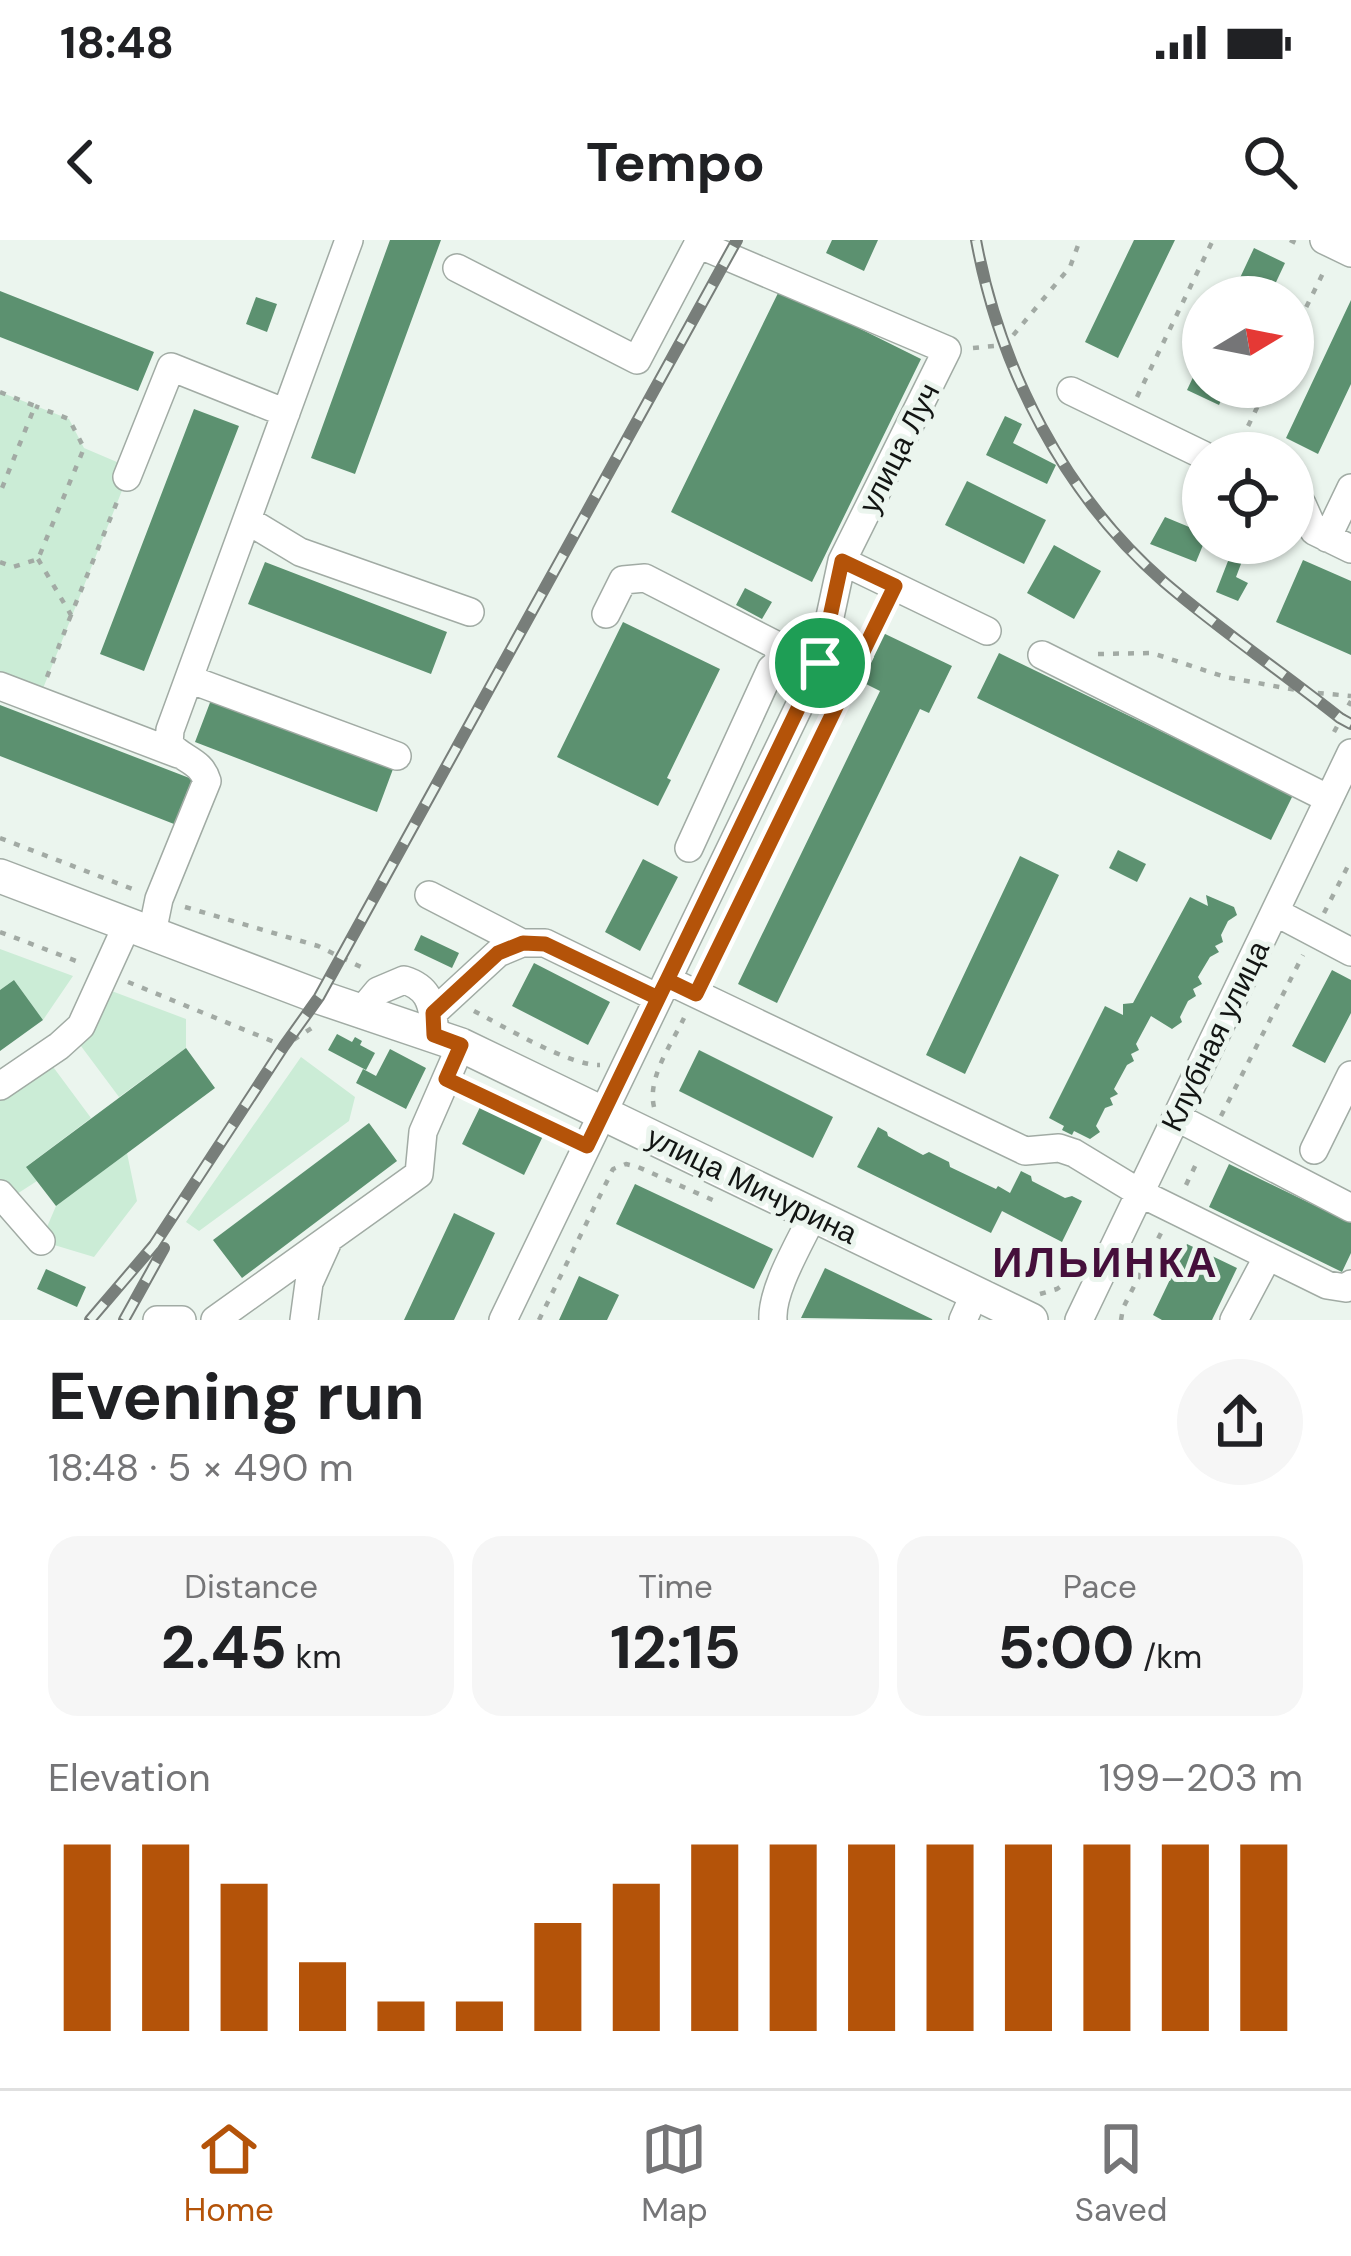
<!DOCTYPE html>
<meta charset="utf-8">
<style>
body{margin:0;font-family:"DM Sans",sans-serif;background:#f6f6f6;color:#202124;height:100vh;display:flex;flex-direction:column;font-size:45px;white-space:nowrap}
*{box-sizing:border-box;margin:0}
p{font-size:39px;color:#757577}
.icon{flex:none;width:66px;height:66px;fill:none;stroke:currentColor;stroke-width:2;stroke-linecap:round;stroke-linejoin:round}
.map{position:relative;height:1080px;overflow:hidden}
.panel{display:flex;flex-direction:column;background:#fff;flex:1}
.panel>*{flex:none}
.needle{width:78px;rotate:80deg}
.tools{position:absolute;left:1182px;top:36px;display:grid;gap:24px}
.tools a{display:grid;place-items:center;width:132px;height:132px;border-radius:50%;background:#fff;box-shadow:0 3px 9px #0004;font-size:60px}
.pin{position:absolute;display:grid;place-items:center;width:102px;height:102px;color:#fff;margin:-51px;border:6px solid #fff;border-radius:50%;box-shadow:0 3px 12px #0007}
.round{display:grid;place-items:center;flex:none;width:126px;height:126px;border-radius:63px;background:#f6f6f6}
.headline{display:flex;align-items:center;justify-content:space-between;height:204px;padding:0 48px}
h1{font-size:66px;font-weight:700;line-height:90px}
.metrics{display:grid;grid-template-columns:repeat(3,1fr);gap:18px;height:204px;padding:12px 48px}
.metrics div{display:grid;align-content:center;border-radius:30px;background:#f6f6f6;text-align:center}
.metrics b{font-size:60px;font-weight:700}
.metrics small{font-size:33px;font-weight:400}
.metrics p{font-size:33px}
.chart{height:336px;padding:24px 48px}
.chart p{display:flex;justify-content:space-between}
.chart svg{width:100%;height:216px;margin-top:12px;stroke:#b45309;stroke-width:6}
.status{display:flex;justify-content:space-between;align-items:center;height:84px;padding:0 60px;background:#fff;direction:ltr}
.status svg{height:33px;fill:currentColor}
header{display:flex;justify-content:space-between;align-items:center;height:156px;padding:0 48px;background:#fff;font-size:54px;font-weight:700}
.tab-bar{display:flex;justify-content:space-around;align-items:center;height:168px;border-top:3px solid #e0e0e0;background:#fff;font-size:33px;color:#757577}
.tab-bar a{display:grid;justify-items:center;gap:6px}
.tab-bar .on{color:#b45309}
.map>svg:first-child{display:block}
</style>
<div class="status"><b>18:48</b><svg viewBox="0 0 49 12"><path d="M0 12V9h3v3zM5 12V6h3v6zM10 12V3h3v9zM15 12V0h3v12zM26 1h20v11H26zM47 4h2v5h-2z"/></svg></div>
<header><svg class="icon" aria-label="back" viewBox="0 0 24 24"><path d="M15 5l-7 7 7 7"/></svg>Tempo<svg class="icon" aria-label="search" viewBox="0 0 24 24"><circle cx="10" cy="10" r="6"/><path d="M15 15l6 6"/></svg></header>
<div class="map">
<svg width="1351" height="1080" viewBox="0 0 1351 1080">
<rect width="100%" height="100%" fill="#ebf5ee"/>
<path fill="#cbecd6" d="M0,152L69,179L84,208L131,228L38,461L0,446Z
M0,709L73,736L43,780L14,740L0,750Z
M101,747L186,779V808L119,857L72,794Z
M45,816L91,878L27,926L37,941L6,961L0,954V846Z
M301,817L355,857L349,881L199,991L186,982Z
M127,913L137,961L94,1017L41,1001L56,966Z"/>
<path fill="#5c9170" d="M390,0H441L355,234L311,218Z
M832,0H878L864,31L826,13Z
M1134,0H1175L1118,118L1085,102Z
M1254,8L1285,23L1269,57H1231Z
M780,49L921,119L812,342L671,272Z
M0,51L154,112L138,151L0,97Z
M256,57L277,64L267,92L246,84Z
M1351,60V144L1318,214L1286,198Z
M1203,116V147H1227L1219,165L1187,150Z
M194,169L239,186L144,431L100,414Z
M1005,176L1022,184L1013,203L1056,225L1047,244L986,215Z
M967,241L1046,280L1024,324L945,285Z
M1203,271V305L1196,322L1150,304L1165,277L1194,289Z
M1235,303H1263L1256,319L1244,316L1236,337L1248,343L1238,361L1216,352Z
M1054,305L1101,331L1074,379L1027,353Z
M1303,320L1351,341V415L1276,382Z
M265,322L447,392L431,434L248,364Z
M745,348L772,362L762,379L736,365Z
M623,382L720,429L667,538L671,540L658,566L557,517Z
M881,392L952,426L929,473L920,469L777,763L738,744L880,451L862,442L874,417L870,415Z
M999,413L1293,555L1271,600L977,458Z
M211,460L393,529L377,572L195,502Z
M0,465L192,539L174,584L0,516Z
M1118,610L1146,624L1137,642L1109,628Z
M1020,616L1059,635L965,834L926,815Z
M643,619L678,637L640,711L605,692Z
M1206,655L1234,667L1237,675L1228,681L1221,695L1223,702L1215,706L1219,712L1210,717L1198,737L1202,744L1193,749L1196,756L1188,761L1180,777L1182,782L1172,789L1151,776L1136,804L1139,810L1131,814L1134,821L1127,825L1114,849L1118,854L1110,858L1113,865L1105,868L1096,886L1100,892L1090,899L1074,891L1072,895L1062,890L1064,886L1049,878L1105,766L1123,775V764L1133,763L1190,657L1208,666Z
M421,695L459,713L452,728L414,710Z
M534,723L610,762L588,805L512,766Z
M1332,730L1351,740V773L1325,823L1292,806Z
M14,740L43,780L0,811V750Z
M337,794L352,802L355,797L362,801L360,805L375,813L366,830L328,810Z
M186,808L215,848L56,966L26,927Z
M390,809L426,828L406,869L356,843L363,829L376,836Z
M699,810L833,877L813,918L679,851Z
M483,861L545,892L524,935L462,904Z
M369,883L397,921L242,1038L213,1000Z
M878,887L887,892L888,896L923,915L929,912L949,922L950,927L996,949L998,946L1010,953L1021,931L1031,936L1032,941L1065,958L1072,956L1082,961L1062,1002L1002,971L991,993L857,927Z
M1229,924L1351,983V1013L1342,1032L1209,967Z
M635,944L773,1009L754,1049L616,984Z
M454,973L495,993L482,1021L454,1080H404Z
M1187,1004L1237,1028L1212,1080H1162L1153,1075Z
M825,1028L934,1080L801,1078Z
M46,1029L86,1047L77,1067L37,1049Z
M579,1036L619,1055L607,1080H559Z"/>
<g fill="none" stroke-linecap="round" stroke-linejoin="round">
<g stroke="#a1aba4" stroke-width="30">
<path id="minor" d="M1324,0L1351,13
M457,28L637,120L698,4
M1071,151L1203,215
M127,237L171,127L286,173
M1293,260L1302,264L1314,291L1351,309
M247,280L300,312L470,372
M1327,298L1351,248
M842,321L987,391
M606,374L623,340L645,338L776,405L781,420
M1042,415L1329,559
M189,439L397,516
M0,446L178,514
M689,608L771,429L781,420L820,423
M429,655L522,703
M1275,672L1351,712
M152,693L159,659L207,541C201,520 182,520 169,504L170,490L349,0
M667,740L1025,911L1059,908L1074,913L1140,953L1327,1045L1346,1048L1351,1044
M363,769L378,751L404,740C427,747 432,761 434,784
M433,773L498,713L522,703H545L658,758
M0,846L59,806L81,786L128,683
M1176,877L1351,968
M1314,910L1351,835
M0,954L41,1001
M157,1080H182
M215,1080L419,934L423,892L461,805
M304,1080L309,1043L328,1001
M503,1080L820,423L842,321L947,110L698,4V0
M773,1080C771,1050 800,1003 813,975
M963,1080L975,1053
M1079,1080L1351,513
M1234,1080L1268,1016"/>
</g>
<g stroke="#a1aba4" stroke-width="36">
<path id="major" d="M0,636L319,757L461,805L1031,1080"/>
</g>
<path stroke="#a2aaa4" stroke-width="4.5" stroke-dasharray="6 9" stroke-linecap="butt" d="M1290,0L1302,6
M1293,94L1326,27
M973,108L1005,105L1070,27L1080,0
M0,152L35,166L0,253
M1137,157L1213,0
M1235,213L1267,147
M38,319L71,375L119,257
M0,322L13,327L38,319L84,208L69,179L35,166
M1098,414L1152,413L1225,437L1307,452L1351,456
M47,437L71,375
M1334,492L1351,461
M0,598L135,650
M185,667L318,706L367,730
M1324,673L1351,620
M0,692L84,724
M707,730L884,369
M128,742L284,806L315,786
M474,771C503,786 570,826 600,825
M468,849L566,896
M654,867C647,838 671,805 684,778
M1221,876L1303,715
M1186,945L1199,918
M1040,1054L1057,1049L1067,1042
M539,1080L613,929L626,924L638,927L715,961
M1121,1080L1123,1068L1161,993"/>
<use href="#minor" stroke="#fff" stroke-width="27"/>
<use href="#major" stroke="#fff" stroke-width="33"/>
<g stroke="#787e7a" stroke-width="12">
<path id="rail" d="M976,0C1000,129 1064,255 1164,342C1220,390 1282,432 1340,478L1351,484
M90,1080L154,1005L284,806L319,757L737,0
M124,1080L164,1008"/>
</g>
<use href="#rail" stroke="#ebf5ee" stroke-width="8" stroke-dasharray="22" stroke-linecap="butt"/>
</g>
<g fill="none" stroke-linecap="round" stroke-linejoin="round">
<g stroke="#fff" stroke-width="24">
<path id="route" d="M820,423C742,584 664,745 587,906L446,839L461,805L434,795L433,773L498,713L523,703L545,704L658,758L667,740L696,754L895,346L842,321L820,423"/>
</g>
<use href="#route" stroke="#b45309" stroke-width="15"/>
</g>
<g text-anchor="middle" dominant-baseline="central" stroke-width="10" stroke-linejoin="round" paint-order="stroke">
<g font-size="30" fill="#121513" stroke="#ebf5ee">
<text transform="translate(899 208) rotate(-63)">улица Луч</text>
<text transform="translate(1215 796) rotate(-64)">Клубная улица</text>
<text transform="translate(752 945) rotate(26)">улица Мичурина</text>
</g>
<g font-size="42" font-weight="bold" letter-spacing="3" fill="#450f3b" stroke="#ebf5ee">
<text x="1106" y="1022">ИЛЬИНКА</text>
</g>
</g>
</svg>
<div class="tools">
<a><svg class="needle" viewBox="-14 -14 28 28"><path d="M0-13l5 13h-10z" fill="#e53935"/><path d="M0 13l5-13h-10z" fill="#757577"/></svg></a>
<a><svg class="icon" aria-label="locate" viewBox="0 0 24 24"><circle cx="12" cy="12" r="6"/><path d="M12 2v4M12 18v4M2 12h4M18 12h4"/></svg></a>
</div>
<div class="pin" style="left:820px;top:423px;background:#1e9e55"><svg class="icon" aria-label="arrive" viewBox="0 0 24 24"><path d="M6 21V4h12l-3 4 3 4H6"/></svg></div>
</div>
<section class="panel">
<div class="headline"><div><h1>Evening run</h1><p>18:48 · 5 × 490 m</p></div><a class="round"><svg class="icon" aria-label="share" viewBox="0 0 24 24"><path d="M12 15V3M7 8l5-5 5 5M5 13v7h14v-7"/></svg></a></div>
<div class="metrics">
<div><p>Distance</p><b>2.45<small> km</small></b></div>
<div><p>Time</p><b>12:15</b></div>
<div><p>Pace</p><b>5:00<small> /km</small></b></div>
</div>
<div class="chart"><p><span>Elevation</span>199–203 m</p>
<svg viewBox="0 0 160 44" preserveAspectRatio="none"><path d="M5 44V6M15 44V6M25 44V14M35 44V30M45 44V38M55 44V38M65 44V22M75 44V14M85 44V6M95 44V6M105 44V6M115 44V6M125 44V6M135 44V6M145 44V6M155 44V6"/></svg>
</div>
</section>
<nav class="tab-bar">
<a class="on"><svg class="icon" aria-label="home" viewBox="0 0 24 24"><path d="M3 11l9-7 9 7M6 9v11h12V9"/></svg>Home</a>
<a><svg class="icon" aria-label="map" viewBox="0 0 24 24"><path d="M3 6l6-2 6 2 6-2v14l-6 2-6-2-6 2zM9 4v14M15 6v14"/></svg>Map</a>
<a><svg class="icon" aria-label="saved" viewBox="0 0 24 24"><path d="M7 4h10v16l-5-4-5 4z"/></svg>Saved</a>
</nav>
